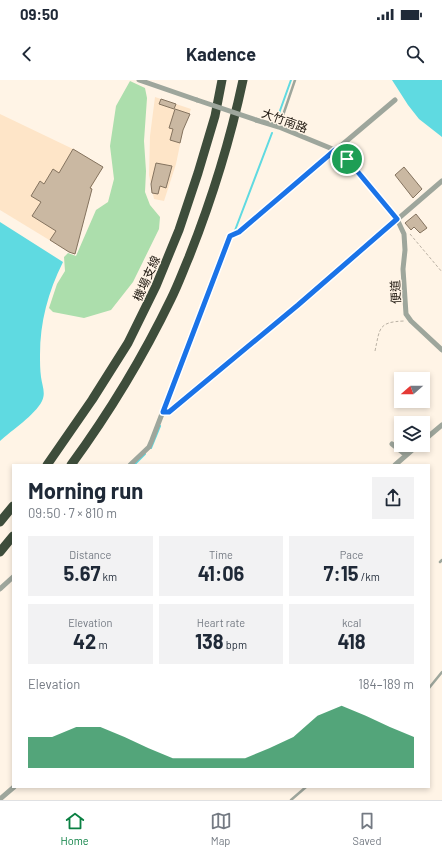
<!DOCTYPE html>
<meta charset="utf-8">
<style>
body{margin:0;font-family:Barlow,"Noto Sans TC",sans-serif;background:#f2f2f3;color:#1f2937;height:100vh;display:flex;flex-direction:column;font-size:15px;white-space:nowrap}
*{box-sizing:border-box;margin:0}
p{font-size:13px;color:#747a83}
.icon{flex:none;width:22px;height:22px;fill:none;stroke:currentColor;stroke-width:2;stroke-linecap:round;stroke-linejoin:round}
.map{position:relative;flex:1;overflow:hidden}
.sheet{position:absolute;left:12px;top:384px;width:418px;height:324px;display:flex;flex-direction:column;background:#fff;border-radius:0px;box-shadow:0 2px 6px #0003}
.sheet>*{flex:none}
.needle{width:26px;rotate:250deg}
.buttons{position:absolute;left:394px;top:292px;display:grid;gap:8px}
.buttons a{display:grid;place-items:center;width:36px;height:36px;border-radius:0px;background:#fff;box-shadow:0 2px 6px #0003;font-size:20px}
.pin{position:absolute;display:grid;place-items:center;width:34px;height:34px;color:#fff;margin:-17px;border:2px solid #fff;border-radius:50%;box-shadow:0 1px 4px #0007}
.round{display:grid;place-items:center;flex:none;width:42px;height:42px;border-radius:0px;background:#f2f2f3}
.overview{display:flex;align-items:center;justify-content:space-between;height:68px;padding:0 16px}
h1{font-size:22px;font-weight:700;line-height:30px}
.figures{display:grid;grid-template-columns:repeat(3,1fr);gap:6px;height:68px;padding:4px 16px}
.figures div{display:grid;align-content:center;border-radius:0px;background:#f2f2f3;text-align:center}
.figures b{font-size:20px;font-weight:700}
.figures small{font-size:11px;font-weight:400}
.figures p{font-size:11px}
.chart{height:112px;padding:8px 16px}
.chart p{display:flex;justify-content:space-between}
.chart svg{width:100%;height:72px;margin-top:4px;fill:#0b8043;opacity:.7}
.status{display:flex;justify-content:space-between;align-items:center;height:28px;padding:0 20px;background:#fff;direction:ltr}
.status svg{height:11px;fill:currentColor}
header{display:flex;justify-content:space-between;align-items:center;height:52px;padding:0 16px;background:#fff;font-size:18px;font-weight:700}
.tabs{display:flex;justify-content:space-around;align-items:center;height:56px;border-top:1px solid #e0e1e3;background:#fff;font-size:11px;color:#747a83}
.tabs a{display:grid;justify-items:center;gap:2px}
.tabs .current{color:#0b8043}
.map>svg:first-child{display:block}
</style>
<div class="status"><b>09:50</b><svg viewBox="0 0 49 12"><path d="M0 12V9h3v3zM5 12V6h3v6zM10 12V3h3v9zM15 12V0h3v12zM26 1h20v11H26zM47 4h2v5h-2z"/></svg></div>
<header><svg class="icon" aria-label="back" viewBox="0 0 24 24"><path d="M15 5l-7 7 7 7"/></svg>Kadence<svg class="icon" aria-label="search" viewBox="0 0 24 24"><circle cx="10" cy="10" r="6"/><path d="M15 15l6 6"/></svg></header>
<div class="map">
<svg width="442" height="720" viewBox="0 0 442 720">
<rect width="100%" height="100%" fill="#fff4e6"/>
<path fill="#fee5c8" d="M155,17L191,29L183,50L176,84L164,121L154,119L149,95L150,56Z
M0,34L73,69L103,87L91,108L92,109L75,174L69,172L0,130Z"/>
<path fill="#acdeac" d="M130,1L145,8L147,18L144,61L146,91L145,112L150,125L160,137L159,149L133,202L111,230L84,238L53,232L49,228L57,204L65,191L64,177L68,173L76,176L96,130L108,122L114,99L110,66L116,26Z"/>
<path fill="#5fdae1" d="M392,0H442V57L419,39L408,25Z
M0,142L63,182C48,212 40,242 40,275C40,282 40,290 41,297C42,305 46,313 42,321C35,335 12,350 0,361Z"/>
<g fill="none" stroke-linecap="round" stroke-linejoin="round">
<path stroke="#5fdae1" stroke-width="2" d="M277,39L291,0
M234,153L272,53
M151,368L160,346
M134,385L145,374"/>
</g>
<path fill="#cab8a2" stroke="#84735f" d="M161,19L176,24L174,29L159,24Z
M175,29L190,34L183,50L180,63L170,60L173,49L169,48Z
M73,69L103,87L90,108L92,109L75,174L69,172L50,160L56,151L32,136L41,122L31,116L40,101L44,104L53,89L59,93Z
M156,83L172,86L166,108L160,106L158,114L152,113L151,104Z
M404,87L422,109L413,118L395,95Z
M416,134L427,148L420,153L414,147L411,150L405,143Z"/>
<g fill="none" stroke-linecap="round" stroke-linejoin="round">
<path stroke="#bab1a4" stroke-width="1" stroke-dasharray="3 2" stroke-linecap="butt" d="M410,154L442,192
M375,271C380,248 378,242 404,241"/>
<path stroke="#9ea69c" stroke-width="2.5" d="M279,47L295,0
M440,482L442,480
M429,608L442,592
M291,720L306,707"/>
<path stroke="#9ea69c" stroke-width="5" d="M139,0L197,20
M256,40L279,47L335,70L347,79L397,139L404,154L405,170L403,189L406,234L411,241L442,270
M163,333L169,332L298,225L442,101
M423,361L442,345
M392,364L406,375
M130,385L149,367L152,360L230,156L239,152L395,20
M395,385L418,365
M0,509L13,497
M0,719L14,707"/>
<path stroke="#3e4d3b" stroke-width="9" d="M47,385L92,320L128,263L156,206L179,150L198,93L215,36L222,0
M71,385C109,333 143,277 171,219C178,205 183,191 189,177C212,119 230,61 243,0
M0,442L13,426
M0,472L13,456"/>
<path stroke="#9ea69c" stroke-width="5" d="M197,20L256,40"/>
</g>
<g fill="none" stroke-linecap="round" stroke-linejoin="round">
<g stroke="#fff" stroke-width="8">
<path id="route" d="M335,70L347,79L397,139L298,225L169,332H163L230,156L239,152Z"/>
</g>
<use href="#route" stroke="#1a73e8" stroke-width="5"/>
</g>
<g text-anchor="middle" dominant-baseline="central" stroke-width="3" stroke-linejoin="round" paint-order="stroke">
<g font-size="12" fill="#1f1810" stroke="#fff4e6">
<text transform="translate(285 40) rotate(20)">大竹南路</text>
<text transform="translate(146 198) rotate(-66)">機場支線</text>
<text transform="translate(395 212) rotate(-93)">便道</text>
</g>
</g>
</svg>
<div class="buttons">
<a><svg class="needle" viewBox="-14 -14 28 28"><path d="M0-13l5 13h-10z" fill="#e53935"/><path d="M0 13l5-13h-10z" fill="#747a83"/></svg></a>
<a><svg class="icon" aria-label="layers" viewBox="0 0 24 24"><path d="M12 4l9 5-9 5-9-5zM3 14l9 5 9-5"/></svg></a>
</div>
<div class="pin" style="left:347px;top:79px;background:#1e9e55"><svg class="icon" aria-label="arrive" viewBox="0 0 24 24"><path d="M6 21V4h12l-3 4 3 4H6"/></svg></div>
<section class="sheet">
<div class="overview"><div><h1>Morning run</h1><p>09:50 · 7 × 810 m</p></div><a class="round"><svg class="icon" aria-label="share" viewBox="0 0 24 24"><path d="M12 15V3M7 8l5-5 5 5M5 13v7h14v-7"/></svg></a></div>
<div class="figures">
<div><p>Distance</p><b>5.67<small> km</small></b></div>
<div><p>Time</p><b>41:06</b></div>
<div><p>Pace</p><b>7:15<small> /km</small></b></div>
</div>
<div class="figures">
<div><p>Elevation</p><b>42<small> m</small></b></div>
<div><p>Heart rate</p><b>138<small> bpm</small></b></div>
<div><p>kcal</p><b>418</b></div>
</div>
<div class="chart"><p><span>Elevation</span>184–189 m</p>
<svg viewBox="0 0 160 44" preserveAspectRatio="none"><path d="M0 44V25L10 25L20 19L30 19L40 25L50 32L60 38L70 38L80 38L90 38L100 32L110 25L120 12L130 6L140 12L150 19L160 25V44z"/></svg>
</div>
</section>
</div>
<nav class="tabs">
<a class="current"><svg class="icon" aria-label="home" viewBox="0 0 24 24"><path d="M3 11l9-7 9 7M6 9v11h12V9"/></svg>Home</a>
<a><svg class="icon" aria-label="map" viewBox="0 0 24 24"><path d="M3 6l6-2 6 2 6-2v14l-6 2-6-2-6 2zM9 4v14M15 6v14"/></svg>Map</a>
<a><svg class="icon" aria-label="saved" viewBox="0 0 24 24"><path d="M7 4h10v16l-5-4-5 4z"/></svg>Saved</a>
</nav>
